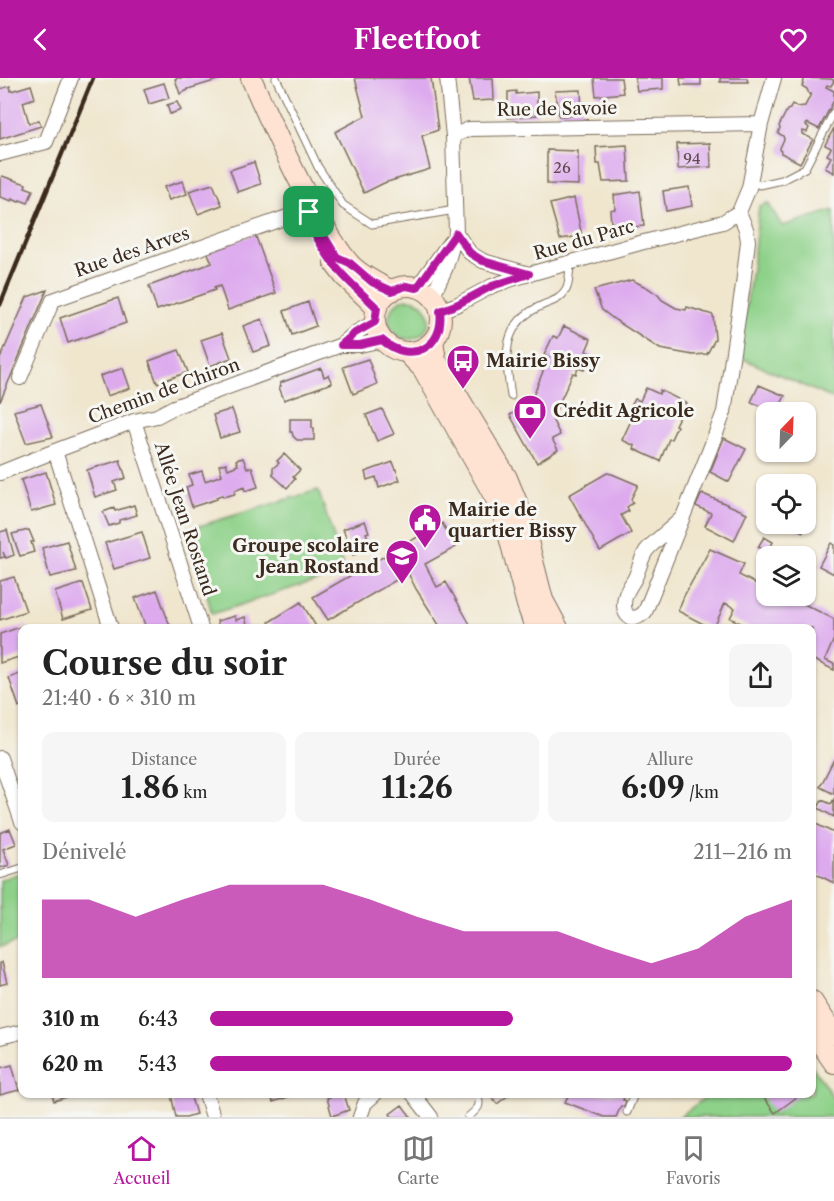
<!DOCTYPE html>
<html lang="fr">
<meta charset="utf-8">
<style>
body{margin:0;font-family:"Libre Caslon Text",serif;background:#f6f6f6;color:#222;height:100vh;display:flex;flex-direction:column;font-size:22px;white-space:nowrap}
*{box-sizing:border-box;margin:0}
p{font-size:20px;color:#767676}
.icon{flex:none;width:33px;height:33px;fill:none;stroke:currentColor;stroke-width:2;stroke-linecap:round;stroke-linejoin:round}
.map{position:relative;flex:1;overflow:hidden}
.sheet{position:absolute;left:18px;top:546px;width:798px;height:474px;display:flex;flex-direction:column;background:#fff;border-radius:12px;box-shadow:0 2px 4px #0004}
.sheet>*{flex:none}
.needle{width:39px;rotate:23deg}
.tools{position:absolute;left:756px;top:324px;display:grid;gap:12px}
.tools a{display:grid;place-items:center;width:60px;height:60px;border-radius:12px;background:#fff;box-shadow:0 2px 4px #0004;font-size:30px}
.pin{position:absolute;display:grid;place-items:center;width:51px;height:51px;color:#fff;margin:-26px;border-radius:12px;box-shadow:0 3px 9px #0006}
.round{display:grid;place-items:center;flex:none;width:63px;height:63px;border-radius:12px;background:#f6f6f6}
.headline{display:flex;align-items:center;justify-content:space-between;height:102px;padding:0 24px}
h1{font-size:33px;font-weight:800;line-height:45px}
.stats{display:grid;grid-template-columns:repeat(3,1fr);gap:9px;height:102px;padding:6px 24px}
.stats div{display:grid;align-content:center;border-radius:12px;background:#f6f6f6;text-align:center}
.stats b{font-size:30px;font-weight:800}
.stats small{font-size:16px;font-weight:400}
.stats p{font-size:16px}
.chart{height:168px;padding:12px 24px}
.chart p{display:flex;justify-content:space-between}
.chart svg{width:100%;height:108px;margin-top:6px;fill:#b5179e;opacity:.7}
ul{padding:0 24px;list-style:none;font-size:20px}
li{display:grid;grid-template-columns:96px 72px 1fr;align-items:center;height:45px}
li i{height:15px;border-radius:8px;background:#b5179e}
header{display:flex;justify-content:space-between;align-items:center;height:78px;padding:0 24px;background:#b5179e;color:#fff;font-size:27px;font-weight:800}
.tab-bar{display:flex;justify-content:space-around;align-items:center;height:84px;border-top:2px solid #e0e0e0;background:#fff;font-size:16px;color:#767676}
.tab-bar a{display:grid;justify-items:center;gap:3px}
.tab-bar .on{color:#b5179e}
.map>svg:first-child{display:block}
</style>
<header><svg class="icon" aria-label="back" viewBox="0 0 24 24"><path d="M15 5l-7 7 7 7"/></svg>Fleetfoot<svg class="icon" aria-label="heart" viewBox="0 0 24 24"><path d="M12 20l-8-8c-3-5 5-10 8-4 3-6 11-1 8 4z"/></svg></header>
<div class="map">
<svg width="834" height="1039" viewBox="0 0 834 1039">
<rect width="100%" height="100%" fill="#f6f6f2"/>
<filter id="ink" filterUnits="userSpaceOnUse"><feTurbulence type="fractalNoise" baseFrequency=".0167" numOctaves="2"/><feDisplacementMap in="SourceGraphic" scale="12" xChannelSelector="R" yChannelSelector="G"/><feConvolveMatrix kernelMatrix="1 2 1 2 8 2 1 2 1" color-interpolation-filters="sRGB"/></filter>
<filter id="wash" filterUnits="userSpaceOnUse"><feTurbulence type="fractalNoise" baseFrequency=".008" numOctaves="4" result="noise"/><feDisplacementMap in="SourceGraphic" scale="24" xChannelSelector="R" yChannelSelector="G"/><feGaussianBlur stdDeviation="1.35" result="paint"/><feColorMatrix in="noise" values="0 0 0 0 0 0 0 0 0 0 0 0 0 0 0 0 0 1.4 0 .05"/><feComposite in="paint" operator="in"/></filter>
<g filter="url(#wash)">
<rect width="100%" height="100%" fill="#f0e6ce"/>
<path fill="#8ed189" stroke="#647e54" stroke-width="1.5" d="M768,125L782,148L834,132V321L739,279L753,183L759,128Z
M389 241a20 20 0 1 1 40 0a20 20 0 1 1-40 0Z
M318,412L345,493L212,536L189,451Z
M22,794V862L0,869V802Z
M812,988L834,1021V1039H679L710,1016H812Z"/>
<g id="blocks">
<path fill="#dae" d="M177,0H221V1L188,11V12L180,16L175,1Z
M355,0H431L438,52L422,58L430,91L384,105L364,115L335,54L365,38Z
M469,0H493L494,22L473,23Z
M594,0H621L623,15L596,18Z
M635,0H663V11L637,13Z
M680,0H701V7H681Z
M720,0H747L748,4H720Z
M803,0L832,1L834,3L831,8L827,7L826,9L834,13V22L819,51L807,45L806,47L809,50L807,54L802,53V56L813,61L800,85L781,75L780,70L784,61L783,58L778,55L780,50L779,48L787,32L790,31L792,26L797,29L805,28L811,16H809L807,11L802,8L804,3Z
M164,5L169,20L149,26L144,11Z
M31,7L35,20L23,24L29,45L39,42L41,48L0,61V11L10,8L11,13Z
M581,12L582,37L559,38L555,13Z
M516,13V16L537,14V37L508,40V14Z
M177,24L181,32L170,36L167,27Z
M834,50V95L825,90L831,79L827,77L831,70L825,67Z
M710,65L711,89L678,91L677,66Z
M627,67L629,103L603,104L600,86H597L596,69Z
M547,72L578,73V107L547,106Z
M254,84L261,106L238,114L230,92Z
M2,98L26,106L25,109L33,112L28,125L20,122L19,124L12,121V123L0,119V102Z
M183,103L187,116L169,122L164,109Z
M213,106L222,127L198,136L189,113Z
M689,109L692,128L666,133L663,113Z
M640,113L644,148L621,150L611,144L610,132L615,131L614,117Z
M574,120L582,158L560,161L550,126Z
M255,156L276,215L228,232L220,208L214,210L215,212L157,232L149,208L212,185L207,173Z
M632,202L648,210L658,217L662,222L676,230L686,232L687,229L713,237L715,261L707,276L693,277L660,271L615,242L602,232L594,212Z
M47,212L0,324V281L27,219Z
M118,220L126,245L68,265L60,240Z
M308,224L316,248L292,257L284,233Z
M262,241L271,268L253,274L243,248Z
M564,248L591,261L586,273L592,276L584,292L578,290L576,296L573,295L552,341L560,357L552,361L558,372L537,385L510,337L527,327L530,331L533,329L537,320L533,318L549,279L544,277L553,258L558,260Z
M222,255L231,280L210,288L201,262Z
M179,272L188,294L157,305L149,283Z
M368,281L377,306L353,316L343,289Z
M123,290L130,310L107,318L100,298Z
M321,290L324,299L328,297L332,305L284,322L279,309L281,308L280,305Z
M759,307L785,318L777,334L751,324Z
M646,310L659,316L660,312L686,325L675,347L677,348L671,361H669L660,383L634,371L635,368L622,362L637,330L631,328L635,321L640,323Z
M41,326L53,359L26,365L14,333Z
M232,331L240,354L220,360L213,337Z
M382,331L394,356L377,363L366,337Z
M290,341H312V350H314V362H297L293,358L292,354H290Z
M724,360L746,371L729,404L710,394Z
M284,376L300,392L293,399L295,401L287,410L273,397V390L279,385L277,383Z
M243,380L247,390L252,389L258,409L245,413L244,409L234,413L235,416L223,419L222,417L216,419L217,421L192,429L186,409L192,407L189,397L202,393L205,403L222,397L219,387L226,385L228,391L238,387L236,382Z
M120,382L126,400L114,404L117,412L95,419L87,392Z
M393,384L400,402L379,410L376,399L367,402L365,394Z
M46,394L56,427L31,434L21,402Z
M607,395L612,396L638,407L631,421L633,425L627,429L629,433L621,437L631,455L600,473L569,417Z
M703,416L747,435L734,463L705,448L711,435L696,428L701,417Z
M134,427L137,437L119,442V445L109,448L103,434L114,430L115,433Z
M806,435L812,439L803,454L789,446H806Z
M365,443L369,454L366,455L368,460L365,461L369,471L353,477L343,451Z
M442,445L456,469L425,486L437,509L446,504L471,548L466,550H441L416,511L408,495L328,542L313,519Z
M7,452L14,477L6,480L3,474L5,479L0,480V454Z
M29,452L34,464H31L34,474L20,478L12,456Z
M142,454L150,480L114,491L105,465Z
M764,459L773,464L768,474L758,469Z
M67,463L76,493L50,499L42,470Z
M831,465L834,467V496L819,488Z
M710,471L744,486L739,497L764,510L766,505V518H788L834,541V561L825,582L834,586V592L812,581V550H751L730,540L735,530L725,525L714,550H711L678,533L684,518Z
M14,499L26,533L0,542V503Z
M83,505L92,532L63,541L55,514Z
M157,512L170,548L163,550H146L135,520Z
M301,524L317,550H273L269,544Z
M235,538L236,542L245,539L248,550H219L217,543Z
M26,547L27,550H22V578L0,585V556Z
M22,595V627L19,629L9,600Z
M834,681V716L820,709Z
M834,721V739L818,730L822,722L831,726Z
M812,744L834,755V805L812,794Z
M10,751L16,766L3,771L9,787L0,790V755Z
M2,884L7,905L0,907V885Z
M12,987L19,1012L0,1017V990Z
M52,1016H76L54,1023Z
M179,1016H190L196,1036L186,1039H176L171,1017Z
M270,1016H297L273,1024Z
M337,1016H344L349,1032L332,1038L327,1020Z
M489,1016H510L497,1026Z
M569,1016H625L623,1022L626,1023L624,1029L621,1028L616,1039H604L565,1024Z
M761,1016H801L775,1035Z
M402,1027L411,1039H392L390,1036Z"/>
</g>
</g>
<g filter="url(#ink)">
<use href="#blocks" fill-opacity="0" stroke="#7a6c5c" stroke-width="1.5"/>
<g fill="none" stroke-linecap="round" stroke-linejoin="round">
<g stroke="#7a6c5c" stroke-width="9">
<path id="service" d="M276,0L318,89L343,127L372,146L455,132
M750,104L760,107L782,102L805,90L834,34
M511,318C505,279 500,245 543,227C552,223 560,222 566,212C570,205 569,193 570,185
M0,797L22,790
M627,1034L634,1016
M468,1039C478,1031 482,1028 477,1016"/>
</g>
<g stroke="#7a6c5c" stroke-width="16">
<path id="minor" d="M453,58L469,51L761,46
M0,76L46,64L71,0
M456,155L470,175L483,183L529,196
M417,210L450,164
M432,219L446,189L456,155L453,58L447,0
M440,233L458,226L492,208L515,200L640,165L723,144L739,134
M341,267L355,255L375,244
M20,300L53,222L304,133
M134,343L201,550
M55,373L111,550
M0,395L55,373L134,343L157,338L174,329L341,267H360L382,262
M681,441C672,450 653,464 646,473C641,481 639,491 635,500C632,505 628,511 626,516C620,532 628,549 645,534L710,371L724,334L743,207L748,163L746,151L739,134L749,110L761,46L774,0
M0,680L22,744
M0,959L21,954
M206,1016L213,1039
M413,1016L431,1039
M360,1039L365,1025L375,1016"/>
</g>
<g stroke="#7a6c5c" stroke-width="22">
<path id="secondary" d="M251,0C271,46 292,92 317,136C328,154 338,174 353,189C364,199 378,206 392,213
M334,185L344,198L377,230
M375 241a33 33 0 1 1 66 0a33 33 0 1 1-66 0Z
M433,263L436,282L507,400L520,432L543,522L558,550
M407,275L423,291L498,425L504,440L527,527L532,541L539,550
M812,923L834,956
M812,953L834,985"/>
</g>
<use href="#service" stroke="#fff" stroke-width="7"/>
<use href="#minor" stroke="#fff" stroke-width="14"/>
<use href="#secondary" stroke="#fee3d2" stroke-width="20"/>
<path stroke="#3b2a1e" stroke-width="4.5" d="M0,227L93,0"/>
</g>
</g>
<g fill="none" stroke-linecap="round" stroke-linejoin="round" filter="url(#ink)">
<g stroke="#fff" stroke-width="12">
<path id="route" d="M304,133L309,134L337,179L350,185L372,204L392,213L406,208L417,210L456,155L470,175L483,183L529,196L492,208L458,226L440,233C445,270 410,287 382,262L360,267H341L355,255L375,244L377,230C366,219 354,209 343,197C326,179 314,156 304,133Z"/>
</g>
<use href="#route" stroke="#b5179e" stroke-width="8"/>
</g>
<defs>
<g id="bus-pin" transform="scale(1.725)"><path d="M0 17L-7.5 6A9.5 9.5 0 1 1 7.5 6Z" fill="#b5179e" stroke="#f6f6f2"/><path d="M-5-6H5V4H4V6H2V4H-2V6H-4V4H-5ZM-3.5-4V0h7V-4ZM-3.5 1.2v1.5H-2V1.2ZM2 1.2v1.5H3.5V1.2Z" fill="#fff"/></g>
<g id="bank-pin" transform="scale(1.725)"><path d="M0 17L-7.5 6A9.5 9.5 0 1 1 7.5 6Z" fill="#b5179e" stroke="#f6f6f2"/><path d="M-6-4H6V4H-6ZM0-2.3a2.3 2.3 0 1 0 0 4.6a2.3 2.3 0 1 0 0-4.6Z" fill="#fff"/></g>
<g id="civic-pin" transform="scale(1.725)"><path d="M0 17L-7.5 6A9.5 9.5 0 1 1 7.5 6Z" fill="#b5179e" stroke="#f6f6f2"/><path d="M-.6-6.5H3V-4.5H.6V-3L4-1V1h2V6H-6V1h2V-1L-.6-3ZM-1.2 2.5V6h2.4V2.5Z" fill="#fff"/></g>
<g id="school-pin" transform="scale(1.725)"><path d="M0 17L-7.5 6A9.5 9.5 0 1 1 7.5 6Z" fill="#b5179e" stroke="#f6f6f2"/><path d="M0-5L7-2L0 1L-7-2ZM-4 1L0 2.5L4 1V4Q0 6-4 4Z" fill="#fff"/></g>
</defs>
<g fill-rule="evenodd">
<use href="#bus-pin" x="463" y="283"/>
<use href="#bank-pin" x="530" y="333"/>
<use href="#civic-pin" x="425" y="442"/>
<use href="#school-pin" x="402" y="478"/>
</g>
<g text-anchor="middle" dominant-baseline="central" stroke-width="6" stroke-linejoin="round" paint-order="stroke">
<g font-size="15" fill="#644a52">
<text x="692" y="80">94</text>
<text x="562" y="89">26</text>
</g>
<g font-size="18" fill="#3b2a1e" stroke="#f6f6f2">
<text transform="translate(557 31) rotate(-1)">Rue de Savoie</text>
<text transform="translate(584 162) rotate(-16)">Rue du Parc</text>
<text transform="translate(132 174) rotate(-19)">Rue des Arves</text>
<text transform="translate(164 313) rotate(-20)">Chemin de Chiron</text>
<text transform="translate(185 441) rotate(72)">Allée Jean Rostand</text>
</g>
<g font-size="18" font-weight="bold" fill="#3b2a1e" stroke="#f6f6f2" text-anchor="start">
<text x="486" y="283">Mairie Bissy</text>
<text x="553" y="333">Crédit Agricole</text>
<text x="448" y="432">Mairie de<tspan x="448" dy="21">quartier Bissy</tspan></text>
<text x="379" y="468" text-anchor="end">Groupe scolaire<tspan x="379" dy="21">Jean Rostand</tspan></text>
</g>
</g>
</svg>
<div class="tools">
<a><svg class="needle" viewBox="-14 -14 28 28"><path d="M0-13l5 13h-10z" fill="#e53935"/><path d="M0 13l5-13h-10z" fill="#767676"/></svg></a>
<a><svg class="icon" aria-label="locate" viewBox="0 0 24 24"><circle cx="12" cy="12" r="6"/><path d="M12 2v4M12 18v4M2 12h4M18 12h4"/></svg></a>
<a><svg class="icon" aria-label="layers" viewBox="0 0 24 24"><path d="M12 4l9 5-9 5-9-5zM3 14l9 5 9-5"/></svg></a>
</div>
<div class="pin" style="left:309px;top:134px;background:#1e9e55"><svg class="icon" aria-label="arrive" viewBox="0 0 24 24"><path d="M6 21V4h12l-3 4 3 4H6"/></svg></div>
<section class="sheet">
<div class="headline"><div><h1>Course du soir</h1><p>21:40 · 6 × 310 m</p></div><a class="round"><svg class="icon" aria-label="share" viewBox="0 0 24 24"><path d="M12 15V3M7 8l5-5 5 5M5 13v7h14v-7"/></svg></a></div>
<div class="stats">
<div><p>Distance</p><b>1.86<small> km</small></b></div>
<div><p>Durée</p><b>11:26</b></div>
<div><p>Allure</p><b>6:09<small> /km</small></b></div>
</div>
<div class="chart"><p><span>Dénivelé</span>211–216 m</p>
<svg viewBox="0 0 160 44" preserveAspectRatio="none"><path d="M0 44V12L10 12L20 19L30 12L40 6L50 6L60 6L70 12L80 19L90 25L100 25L110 25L120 32L130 38L140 32L150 19L160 12V44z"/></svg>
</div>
<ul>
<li><b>310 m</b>6:43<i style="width:52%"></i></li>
<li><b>620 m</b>5:43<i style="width:100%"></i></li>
</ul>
</section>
</div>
<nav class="tab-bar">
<a class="on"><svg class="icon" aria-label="home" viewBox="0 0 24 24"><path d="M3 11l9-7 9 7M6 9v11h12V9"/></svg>Accueil</a>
<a><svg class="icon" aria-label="map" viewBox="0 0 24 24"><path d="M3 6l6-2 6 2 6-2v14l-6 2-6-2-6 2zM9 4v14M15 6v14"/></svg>Carte</a>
<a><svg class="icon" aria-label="saved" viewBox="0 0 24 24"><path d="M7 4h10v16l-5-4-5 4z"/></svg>Favoris</a>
</nav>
